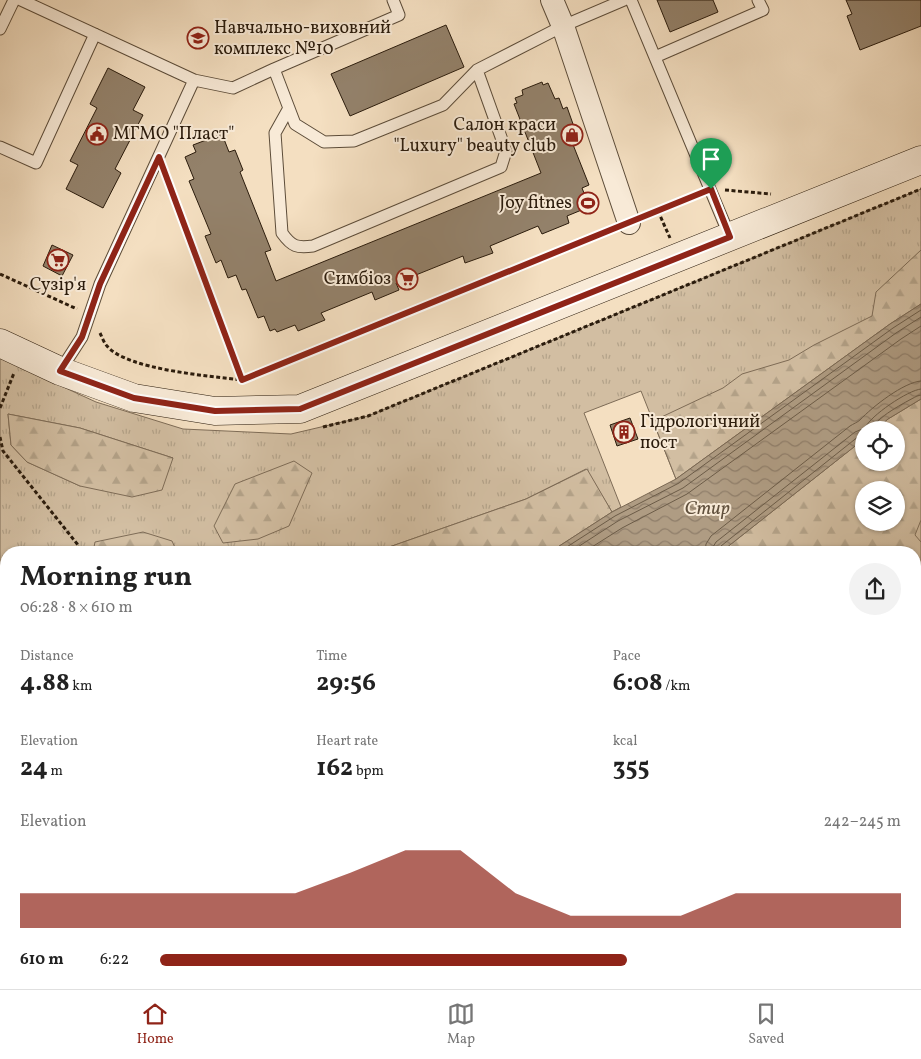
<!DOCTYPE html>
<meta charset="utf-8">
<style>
body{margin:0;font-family:Vollkorn,serif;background:#f2f2f2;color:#222;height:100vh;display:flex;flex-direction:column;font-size:19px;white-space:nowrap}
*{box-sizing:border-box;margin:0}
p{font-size:16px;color:#767676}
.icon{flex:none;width:28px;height:28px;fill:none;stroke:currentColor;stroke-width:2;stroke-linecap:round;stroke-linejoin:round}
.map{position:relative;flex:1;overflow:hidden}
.panel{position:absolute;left:0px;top:546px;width:921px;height:444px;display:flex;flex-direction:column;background:#fff;border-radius:20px 20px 0 0;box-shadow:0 1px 4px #0004}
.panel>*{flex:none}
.fabs{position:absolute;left:855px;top:421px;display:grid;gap:10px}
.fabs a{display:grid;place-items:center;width:50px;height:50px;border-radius:50%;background:#fff;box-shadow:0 1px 4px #0004;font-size:25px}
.pin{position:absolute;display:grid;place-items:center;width:42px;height:42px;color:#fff;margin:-51px -21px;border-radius:50% 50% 50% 0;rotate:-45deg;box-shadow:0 0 5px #0007}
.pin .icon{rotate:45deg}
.round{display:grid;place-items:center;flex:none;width:52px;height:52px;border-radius:26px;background:#f2f2f2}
.summary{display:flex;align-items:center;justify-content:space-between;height:85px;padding:0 20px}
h1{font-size:28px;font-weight:700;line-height:38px}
.stats{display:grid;grid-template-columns:repeat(3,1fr);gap:8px;height:85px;padding:5px 20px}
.stats div{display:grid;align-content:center}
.stats b{font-size:25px;font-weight:700}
.stats small{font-size:14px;font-weight:400}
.stats p{font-size:14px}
.chart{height:140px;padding:10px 20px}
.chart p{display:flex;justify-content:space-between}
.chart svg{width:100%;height:90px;margin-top:5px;fill:#8f2418;opacity:.7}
ul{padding:0 20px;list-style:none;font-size:16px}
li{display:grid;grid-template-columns:80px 60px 1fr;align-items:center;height:38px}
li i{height:12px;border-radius:6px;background:#8f2418}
.menu{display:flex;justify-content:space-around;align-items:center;height:70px;border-top:1px solid #e0e0e0;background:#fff;font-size:14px;color:#767676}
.menu a{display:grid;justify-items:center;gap:2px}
.menu .active{color:#8f2418}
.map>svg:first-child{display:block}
</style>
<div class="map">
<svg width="921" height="989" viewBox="0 0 921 989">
<defs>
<pattern id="grass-tufts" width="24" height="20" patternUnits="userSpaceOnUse" patternTransform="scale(1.25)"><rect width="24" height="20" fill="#d2bea2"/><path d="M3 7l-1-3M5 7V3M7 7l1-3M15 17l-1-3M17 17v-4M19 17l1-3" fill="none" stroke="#b4a38a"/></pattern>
<pattern id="forest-firs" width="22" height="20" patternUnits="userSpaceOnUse" patternTransform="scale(1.25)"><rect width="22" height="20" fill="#d2bea2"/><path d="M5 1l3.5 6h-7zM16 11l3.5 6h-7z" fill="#b4a38a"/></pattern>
<pattern id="water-waves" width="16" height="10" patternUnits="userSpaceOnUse" patternTransform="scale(1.25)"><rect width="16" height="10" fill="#af9c83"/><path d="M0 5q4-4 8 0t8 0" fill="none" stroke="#8f7e6a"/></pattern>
</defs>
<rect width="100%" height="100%" fill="#f4dfc1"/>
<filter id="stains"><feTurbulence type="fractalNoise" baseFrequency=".004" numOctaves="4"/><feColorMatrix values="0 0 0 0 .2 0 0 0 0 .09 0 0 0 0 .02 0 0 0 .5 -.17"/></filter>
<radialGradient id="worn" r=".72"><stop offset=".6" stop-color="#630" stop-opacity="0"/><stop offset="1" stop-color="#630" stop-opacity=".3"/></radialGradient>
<path fill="url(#grass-tufts)" stroke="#7e6c57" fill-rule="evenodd" d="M921,189V304L890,324L676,479L641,391L584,413L621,507L612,512L586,469L526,499L375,552H6V608L0,607V358L96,402L183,429L291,434L368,416ZM8,414L80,428L173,458L80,486L27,462L11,445Z
M921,399V989H0V859H6V984H915V552H721L864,439V462H896V430H875ZM864,490H896V522H864Z"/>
<path fill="url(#forest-firs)" stroke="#7e6c57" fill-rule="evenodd" d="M921,250V304L890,324L676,479L653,421L723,388L742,374L789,360L814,345L872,316L876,292Z
M921,399V520L915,535L921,542V598L915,610V552H721L864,439V462H896V430H875L888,419ZM864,490H896V522H864Z
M8,414L80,428L173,458L162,490L132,497L80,486L27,462L11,445Z
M294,461L312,473L289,526L258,539L223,543L214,526L235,484Z
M587,469L612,512L550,552H375L526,499Z
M143,532L172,541L177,552H93L95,542Z
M0,607L6,608V758H0Z
M380,984H439L442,989H381Z
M482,984H544L538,989H476Z"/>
<path fill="url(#water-waves)" stroke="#7a6853" d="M921,304V399L888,419L875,430H864V439L721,552H550L612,512L676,479L890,324Z
M0,758H6V859H0Z"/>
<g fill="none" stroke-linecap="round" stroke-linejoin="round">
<path stroke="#6c5c48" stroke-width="1" d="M872,430C874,418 906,402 917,396L921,395
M559,552L615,516L679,483L893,328L921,310
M570,552L618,521L683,488L896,333L921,317
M584,552L622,528L687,494L901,339L921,326
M705,552L706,544L711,536L850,426C853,424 858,422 860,420C872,407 904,382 921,381
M712,552L713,547L716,542L855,432L865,428C870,416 908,390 921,389
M719,552L721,546L859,436L864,435"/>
<path stroke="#7a6853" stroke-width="5.5" d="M403,984L405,989"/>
</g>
<path fill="#93816a" stroke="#2a1b0c" d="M657,0H713L718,12L670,32Z
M846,0H921V26L860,50L847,16L852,14Z
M446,25L464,67L350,116L331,74Z
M108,68L145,87L133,110L143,115L115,169L121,173L103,208L66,189L78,165L70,161L97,108L90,104Z
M542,82L543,85L548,83L555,99L559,98L563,109L567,107L573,124L570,125L574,136L570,137L589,185L582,188L588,203L583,205L584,209L567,216L569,223L542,234L538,226L490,246L493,253L465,263L463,256L396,283L399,290L375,300L372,292L321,313L325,320L298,331L295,325L277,332L275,329L270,331L264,316L258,318L246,289L242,290L236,275L228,278L221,260L216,263L205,236L211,234L189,181L194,179L185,157L196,152L193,145L222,134L229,152L235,150L243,170L240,172L271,250L265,252L276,281L541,173L514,104L517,103L515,98L523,95L522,90Z
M52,245L73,255L62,276L43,266Z
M630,418L638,439L617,446L610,425Z"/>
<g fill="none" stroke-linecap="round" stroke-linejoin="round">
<g stroke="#5c4c39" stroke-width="13">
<path id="lane" d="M21,0L194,80L100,284L82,337L60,371
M393,0L399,15L274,69L295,124L324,142L354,141L443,105L477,70L563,26L624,0
M631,0L730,237
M0,29L14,0
M655,57L763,10L758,0
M194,80L233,88L274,69
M289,108L275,133L282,233C292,247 297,248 313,246L501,167L506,151L477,70
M0,147L36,163L95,34"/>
</g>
<g stroke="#5c4c39" stroke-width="24">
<path id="street" d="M552,0L563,26L629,223"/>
</g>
<g stroke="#2a1b0c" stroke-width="29">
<path id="secondary" d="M0,343L60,371L134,398L215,411L300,409L921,160"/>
</g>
<path stroke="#2a1b0c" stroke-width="3" stroke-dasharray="4 2.5" stroke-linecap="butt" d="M166,177L242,380
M725,190L771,194
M658,211L670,238
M648,215L698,195
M0,274L77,309
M100,333C102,337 104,343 107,346C127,370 211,376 242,380L610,231
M0,408L14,373
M323,427L368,416L921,189
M0,437L3,451L78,545L81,552
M915,682L921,675
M748,989L750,984"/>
<use href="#lane" stroke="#f8ead7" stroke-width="11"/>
<use href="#street" stroke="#f8ead7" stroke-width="22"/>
<use href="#secondary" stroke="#f8ead7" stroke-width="28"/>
</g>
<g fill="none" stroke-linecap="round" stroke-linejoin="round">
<g stroke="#fff" stroke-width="10">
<path id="route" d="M159,157L242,380L711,189L730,237L300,409L215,411L134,398L60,371L82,337L100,284Z"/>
</g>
<use href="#route" stroke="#8f2418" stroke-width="6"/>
</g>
<defs>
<g id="school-ring" transform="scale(1.125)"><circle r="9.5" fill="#f8ead7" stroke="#8f2418" stroke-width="1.5"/><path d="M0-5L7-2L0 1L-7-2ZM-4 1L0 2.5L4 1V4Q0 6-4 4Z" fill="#8f2418"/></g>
<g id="civic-ring" transform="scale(1.125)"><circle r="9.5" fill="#f8ead7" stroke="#8f2418" stroke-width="1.5"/><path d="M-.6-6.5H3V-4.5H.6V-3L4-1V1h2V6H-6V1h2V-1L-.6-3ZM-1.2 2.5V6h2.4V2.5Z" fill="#8f2418"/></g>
<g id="shop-ring" transform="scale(1.125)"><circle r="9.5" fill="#f8ead7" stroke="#8f2418" stroke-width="1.5"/><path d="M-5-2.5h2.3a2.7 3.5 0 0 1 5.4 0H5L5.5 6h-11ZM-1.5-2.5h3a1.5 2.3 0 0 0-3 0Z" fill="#8f2418"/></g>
<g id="stadium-ring" transform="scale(1.125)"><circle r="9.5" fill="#f8ead7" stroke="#8f2418" stroke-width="1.5"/><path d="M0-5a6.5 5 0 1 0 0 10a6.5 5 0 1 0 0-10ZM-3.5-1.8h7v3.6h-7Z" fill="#8f2418"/></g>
<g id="supermarket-ring" transform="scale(1.125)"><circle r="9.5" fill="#f8ead7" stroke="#8f2418" stroke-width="1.5"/><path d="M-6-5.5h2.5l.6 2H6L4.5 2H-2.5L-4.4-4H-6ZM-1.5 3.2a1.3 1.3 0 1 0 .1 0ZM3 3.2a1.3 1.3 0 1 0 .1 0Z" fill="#8f2418"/></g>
<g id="building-ring" transform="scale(1.125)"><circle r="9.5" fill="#f8ead7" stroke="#8f2418" stroke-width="1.5"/><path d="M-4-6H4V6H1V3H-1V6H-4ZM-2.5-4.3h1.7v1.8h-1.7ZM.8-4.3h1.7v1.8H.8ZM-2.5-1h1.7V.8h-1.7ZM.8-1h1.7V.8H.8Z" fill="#8f2418"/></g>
</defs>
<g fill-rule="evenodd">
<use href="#school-ring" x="198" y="38"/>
<use href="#civic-ring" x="97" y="134"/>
<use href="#shop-ring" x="572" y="135"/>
<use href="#stadium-ring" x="588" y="203"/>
<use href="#supermarket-ring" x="58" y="260"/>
<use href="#supermarket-ring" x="407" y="279"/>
<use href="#building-ring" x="624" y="432"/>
</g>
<g text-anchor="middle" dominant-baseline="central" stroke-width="4" stroke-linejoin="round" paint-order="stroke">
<g font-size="18" fill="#2a1b0c" stroke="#f8ead7" text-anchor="start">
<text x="214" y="28">Навчально-виховний<tspan x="214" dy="21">комплекс №10</tspan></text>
<text x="556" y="125" text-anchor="end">Салон краси<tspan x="556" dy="21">"Luxury" beauty club</tspan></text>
<text x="113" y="134">МГМО "Пласт"</text>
<text x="572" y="203" text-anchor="end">Joy fitnes</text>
<text x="391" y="279" text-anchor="end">Симбіоз</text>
<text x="58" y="285" text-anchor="middle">Сузір'я</text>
<text x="640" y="422">Гідрологічний<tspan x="640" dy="21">пост</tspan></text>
</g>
<g font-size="19" font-style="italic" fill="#5f4f3c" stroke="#f8ead7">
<text x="707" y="509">Стир</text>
</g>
</g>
<rect width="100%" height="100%" filter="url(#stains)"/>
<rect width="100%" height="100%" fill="url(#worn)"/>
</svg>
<div class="fabs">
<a><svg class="icon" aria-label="locate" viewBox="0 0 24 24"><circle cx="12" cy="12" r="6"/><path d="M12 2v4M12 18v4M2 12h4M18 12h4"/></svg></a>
<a><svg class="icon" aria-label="layers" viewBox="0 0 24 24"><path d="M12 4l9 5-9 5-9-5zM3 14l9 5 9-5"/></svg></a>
</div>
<div class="pin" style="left:711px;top:189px;background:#1e9e55"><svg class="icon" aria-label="arrive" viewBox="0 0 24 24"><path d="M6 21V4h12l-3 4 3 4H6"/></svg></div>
<section class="panel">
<div class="summary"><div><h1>Morning run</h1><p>06:28 · 8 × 610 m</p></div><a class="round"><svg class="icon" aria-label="share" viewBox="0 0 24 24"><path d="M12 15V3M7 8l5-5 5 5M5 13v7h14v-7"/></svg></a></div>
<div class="stats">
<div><p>Distance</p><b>4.88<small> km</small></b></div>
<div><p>Time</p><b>29:56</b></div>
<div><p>Pace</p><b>6:08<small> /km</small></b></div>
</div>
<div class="stats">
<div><p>Elevation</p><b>24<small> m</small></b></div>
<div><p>Heart rate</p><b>162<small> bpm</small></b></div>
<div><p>kcal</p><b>355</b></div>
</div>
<div class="chart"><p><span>Elevation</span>242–245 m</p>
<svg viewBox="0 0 160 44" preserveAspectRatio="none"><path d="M0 44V27L10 27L20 27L30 27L40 27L50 27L60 17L70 6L80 6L90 27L100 38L110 38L120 38L130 27L140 27L150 27L160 27V44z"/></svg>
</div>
<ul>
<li><b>610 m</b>6:22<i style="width:63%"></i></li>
</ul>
</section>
</div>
<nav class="menu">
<a class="active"><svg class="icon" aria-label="home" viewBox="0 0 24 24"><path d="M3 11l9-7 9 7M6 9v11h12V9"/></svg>Home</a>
<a><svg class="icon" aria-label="map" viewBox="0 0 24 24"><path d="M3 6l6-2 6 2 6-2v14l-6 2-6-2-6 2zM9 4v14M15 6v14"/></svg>Map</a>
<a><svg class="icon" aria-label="saved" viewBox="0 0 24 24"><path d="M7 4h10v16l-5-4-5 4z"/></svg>Saved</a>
</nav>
